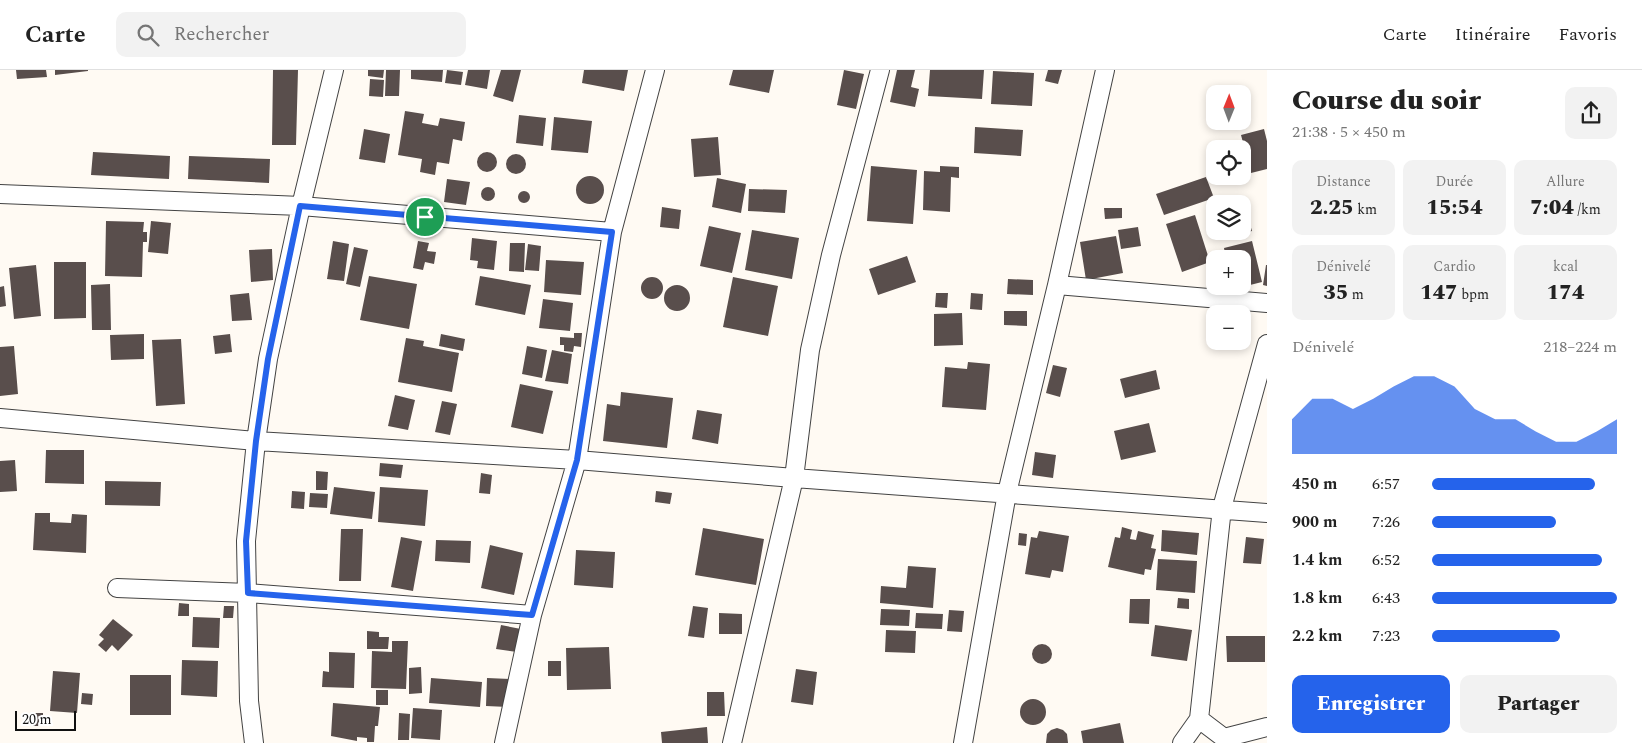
<!DOCTYPE html>
<html lang="fr">
<meta charset="utf-8">
<style>
body{margin:0;font-family:Spectral,serif;background:#f2f2f2;color:#222;height:100vh;display:flex;flex-direction:column;font-size:19px;white-space:nowrap}
*{box-sizing:border-box;margin:0}
p{font-size:16px;color:#767676}
.icon{flex:none;width:28px;height:28px;fill:none;stroke:currentColor;stroke-width:2;stroke-linecap:round;stroke-linejoin:round}
.map{position:relative;flex:1;overflow:hidden}
.panel{display:flex;flex-direction:column;background:#fff;width:375px}
.panel>*{flex:none}
.needle{width:32px;rotate:1deg}
.buttons{position:absolute;left:1206px;top:15px;display:grid;gap:10px}
.buttons a{display:grid;place-items:center;width:45px;height:45px;border-radius:10px;background:#fff;box-shadow:0 2px 8px #0003;font-size:25px}
.scale{position:absolute;left:15px;bottom:12px;width:61px;box-sizing:border-box;padding-left:5px;border:2px solid #101010;border-top:0;font-size:14px;line-height:18px;white-space:nowrap;color:#101010;-webkit-text-stroke:4px #fff;paint-order:stroke}
.pin{position:absolute;display:grid;place-items:center;width:42px;height:42px;color:#fff;margin:-21px;border:2px solid #fff;border-radius:50%;box-shadow:0 1px 5px #0007}
.round{display:grid;place-items:center;flex:none;width:52px;height:52px;border-radius:10px;background:#f2f2f2}
.summary{display:flex;align-items:center;justify-content:space-between;height:85px;padding:0 25px}
h1{font-size:28px;font-weight:800;line-height:38px}
.stats{display:grid;grid-template-columns:repeat(3,1fr);gap:8px;height:85px;padding:5px 25px}
.stats div{display:grid;align-content:center;border-radius:10px;background:#f2f2f2;text-align:center}
.stats b{font-size:21px;font-weight:800}
.stats small{font-size:14px;font-weight:400}
.stats p{font-size:14px}
.chart{height:140px;padding:10px 25px}
.chart p{display:flex;justify-content:space-between}
.chart svg{width:100%;height:90px;margin-top:5px;fill:#2563eb;opacity:.7}
.cta{display:flex;gap:10px;margin-top:auto;padding:10px 25px}
.cta a{flex:1;height:58px;border-radius:10px;background:#2563eb;color:#fff;font-size:20px;font-weight:800;line-height:58px;text-align:center}
.cta a+a{background:#f2f2f2;color:#222}
ul{padding:0 25px;list-style:none;font-size:16px}
li{display:grid;grid-template-columns:80px 60px 1fr;align-items:center;height:38px}
li i{height:12px;border-radius:6px;background:#2563eb}
header{display:flex;align-items:center;gap:30px;box-sizing:border-box;height:70px;padding:0 25px;background:#fff;border-bottom:1px solid #e0e0e0}
header strong{font-size:24px}
nav{display:flex;gap:28px;margin-inline-start:auto;font-size:18px}
.search{width:350px;height:45px;background:#f2f2f2;display:flex;align-items:center;gap:12px;box-sizing:border-box;padding:0 18px;border-radius:10px;color:#767676;font-size:19px}
main{display:flex;flex:1;min-height:0}
.map>svg:first-child{display:block}
</style>
<header>
<strong>Carte</strong>
<div class="search"><svg class="icon" aria-label="search" viewBox="0 0 24 24"><circle cx="10" cy="10" r="6"/><path d="M15 15l6 6"/></svg>Rechercher</div>
<nav><a>Carte</a><a>Itinéraire</a><a>Favoris</a></nav>
</header>
<main>
<div class="map">
<svg width="1267" height="673" viewBox="0 0 1267 673">
<rect width="100%" height="100%" fill="#fffaf3"/>
<path fill="#594e4c" d="M16,0H46L47,7L17,9Z
M55,0H88V1L55,5Z
M273,0H298L296,75H272Z
M368,0H384L383,8L368,6Z
M386,0H400L399,26H385Z
M411,0H443L442,12L411,9Z
M447,0L463,2L461,15L445,13Z
M468,0H490L487,19L465,15Z
M501,0H521L513,32L493,26Z
M584,0H628L624,21L582,13Z
M733,0H774L769,23L729,15Z
M844,0L864,4L856,39L837,35Z
M897,0H915L911,17L919,19L915,37L890,32Z
M930,0H984L982,29L928,26Z
M1048,0H1062L1058,14L1045,11Z
M993,1L1034,3L1032,36L991,34Z
M370,9L384,10L383,27L369,26Z
M405,41L424,44L422,53L438,56L440,48L465,52L462,71L453,69L449,94L437,92L435,105L420,102L422,89L398,85Z
M519,45L546,48L543,76L516,73Z
M554,47L592,51L588,83L551,80Z
M975,57L1023,60L1021,86L974,83Z
M364,59L390,64L385,93L359,89Z
M1264,59L1267,71V99L1251,103L1241,65Z
M718,67L721,105L694,107L691,69Z
M477 92a10 10 0 1 1 20 0a10 10 0 1 1-20 0Z
M93,82L170,86L169,109L91,105Z
M506 94a10 10 0 1 1 20 0a10 10 0 1 1-20 0Z
M189,86L270,89L269,113L188,109Z
M871,96L917,100L913,154L867,151Z
M940,96L959,97V108L951,107L950,142L923,140L924,101L940,102Z
M576 120a14 14 0 1 1 28 0a14 14 0 1 1-28 0Z
M1206,107L1214,128L1164,145L1156,124Z
M717,108L746,114L741,143L712,137Z
M447,109L470,112L466,135L444,132Z
M481 124a7 7 0 1 1 14 0a7 7 0 1 1-14 0Z
M749,119L787,120L785,143L748,141Z
M518 127a6 6 0 1 1 12 0a6 6 0 1 1-12 0Z
M1242,128L1252,161L1230,167L1228,161H1242V134L1222,133Z
M662,137L681,140L679,159L660,157Z
M1104,138H1122V148L1105,149Z
M1195,145L1210,192L1182,202L1166,154Z
M106,151L144,152L143,162H147V172H143L142,207L105,206Z
M151,151L171,153L168,184L148,182Z
M709,156L741,163L732,203L700,196Z
M1138,157L1141,176L1121,179L1118,160Z
M752,160L799,168L792,209L745,200Z
M1116,166L1123,203L1086,210L1080,172Z
M472,168L497,171L494,200L477,198L478,191L470,190Z
M333,171L349,174L344,211L327,209Z
M418,171L429,173L427,181L436,182L434,194L425,192L423,200L413,198Z
M1252,171L1262,212L1242,217V189H1226L1224,178Z
M510,173H525L524,202L509,201Z
M528,174L541,176L539,201L525,200Z
M354,177L368,180L360,217L346,214Z
M272,179L273,210L251,212L249,180Z
M907,186L916,212L878,225L869,199Z
M546,190L584,192L581,225L544,222Z
M54,192H86V248L54,249Z
M36,195L41,246L14,249L9,198Z
M1266,195H1267V216L1263,215Z
M369,206L417,214L409,259L360,250Z
M480,206L531,215L525,245L475,235Z
M733,207L778,216L768,266L723,257Z
M641 218a11 11 0 1 1 22 0a11 11 0 1 1-22 0Z
M1008,209L1033,210V225L1007,224Z
M110,214L111,260H92L91,215Z
M664 228a13 13 0 1 1 26 0a13 13 0 1 1-26 0Z
M4,216L6,236L0,237V217Z
M249,223L252,250L232,251L230,225Z
M936,223H948L947,238L935,237Z
M971,223L983,224L982,240L970,239Z
M543,229L573,233L570,261L539,258Z
M1004,241H1027V256L1004,255Z
M962,243L963,275L934,276V244Z
M574,263H582L581,277L574,276L573,282L564,281V275H560V267L574,268Z
M144,264V289L111,290L110,265Z
M230,264L232,282L215,284L213,266Z
M441,264L465,269L463,281L439,276Z
M406,268L424,271L423,276L459,283L452,322L398,312Z
M181,269L185,334L156,336L152,270Z
M14,276L18,324L0,326V277Z
M527,276L547,280L542,308L522,304Z
M552,280L572,284L568,314L545,311Z
M968,292L990,294L986,340L942,337L945,297L967,299Z
M1053,295L1067,298L1060,327L1046,323Z
M1156,300L1160,319L1125,328L1120,309Z
M520,314L553,321L543,364L511,357Z
M621,322L673,328L667,378L603,371L607,334L620,336Z
M395,325L415,330L408,360L388,356Z
M442,331L457,334L450,365L435,362Z
M697,340L722,344L718,374L692,369Z
M1149,353L1156,382L1121,390L1114,361Z
M46,380H84V414L45,413Z
M1035,382L1056,385L1053,408L1032,405Z
M15,390L17,421L0,422V391Z
M380,393L403,395L401,408L379,406Z
M316,401L328,402L327,420H316Z
M481,403L492,405L490,424L479,423Z
M105,411L161,412L160,436L105,435Z
M334,417L375,422L372,449L330,444Z
M380,417L428,420L425,456L378,452Z
M292,421L305,422L304,439L291,438Z
M656,421L672,423L670,434L655,432Z
M310,423L328,424L327,438L309,437Z
M35,443H50V452L71,453L72,444L87,445L86,483L33,480Z
M1122,457L1132,460L1130,469L1136,470L1138,461L1154,465L1151,478L1156,479L1151,500L1145,499L1144,505L1108,497L1115,467L1120,468Z
M703,458L764,469L756,515L695,505Z
M341,459H363L361,511H339Z
M1162,460L1199,463L1197,485L1161,481Z
M1039,461L1069,466L1063,502L1052,500L1050,508L1025,504L1031,467L1037,468Z
M1019,463L1027,464L1026,476L1018,475Z
M401,467L422,471L413,521L391,517Z
M1246,467L1264,469L1261,494L1243,493Z
M436,470L471,471L470,493L435,491Z
M490,475L523,483L514,525L481,518Z
M576,480L615,482L613,518L574,515Z
M1158,489L1197,491L1195,523L1156,520Z
M908,496L936,498L933,538L880,533L881,516L906,518Z
M1178,528L1189,529V539L1177,538Z
M1130,529H1150L1149,554L1129,553Z
M179,533L189,534V546H178Z
M224,536H234L233,548H223Z
M693,536L708,538L704,568L688,566Z
M881,539L910,540L909,556L880,555Z
M949,540L964,541L962,562L947,561Z
M719,543L742,544V564H719Z
M916,543L943,544L942,559L915,558Z
M193,547L220,548L219,578L192,577Z
M113,549L133,565L118,581L112,575L106,582L98,575L104,569L99,565Z
M501,555L521,559L517,582L496,579Z
M1155,555L1192,560L1187,591L1151,586Z
M886,560L916,561L915,583L885,582Z
M367,561L379,562V567H389L388,579H367Z
M1226,566H1265V592H1227Z
M392,571H408L406,619L371,618L372,581L392,582Z
M1032 584a10 10 0 1 1 20 0a10 10 0 1 1-20 0Z
M609,577L611,619L567,620L566,578Z
M329,582L355,583L354,618L322,617L323,601L329,602Z
M182,590L218,591L217,627L181,625Z
M548,591H561V606H548Z
M421,597L422,623L409,624V598Z
M796,599L817,602L813,635L791,632Z
M53,601L80,603L77,643L50,641Z
M130,605H171V645H130Z
M431,608L482,612L480,637L429,633Z
M487,608L510,609L508,637L486,636Z
M376,620H388V635H376Z
M707,622H724L725,646H707Z
M82,623L93,624L92,635L81,634Z
M1020 642a13 13 0 1 1 26 0a13 13 0 1 1-26 0Z
M333,633L380,637L378,656H375L374,672H367V668L357,667V671L331,666Z
M413,638L442,640L440,670L411,668Z
M33,643H43V656H33Z
M399,643L410,644L409,670H398Z
M1120,653L1124,673H1083L1081,661Z
M707,657L708,673H662L661,662Z
M1057,658L1063,660L1067,664L1068,673H1046L1047,664L1051,660Z"/>
<g fill="none" stroke-linecap="round" stroke-linejoin="round">
<g stroke="#434343" stroke-width="20">
<path id="street" d="M880,0L831,185L810,280L794,408L1267,443
M0,124L301,136L612,162
M1057,215L1267,233
M0,348L256,371L577,390L794,408L732,673
M117,518L248,523L532,545
M1199,649L1224,668L1267,657
M254,673L249,631L246,471L256,371L268,289L301,136L334,0
M504,673L532,545L577,390L612,162L655,0
M963,673L1007,423L1057,215L1105,0
M1182,673L1199,649L1222,438L1267,274"/>
</g>
<use href="#street" stroke="#fff" stroke-width="18"/>
</g>
<g fill="none" stroke-linecap="round" stroke-linejoin="round">
<g stroke="#fff" stroke-width="10">
<path id="route" d="M300,136L612,162L577,390L532,545L248,523L246,471L256,371L268,289Z"/>
</g>
<use href="#route" stroke="#2563eb" stroke-width="6"/>
</g>
</svg>
<div class="buttons">
<a><svg class="needle" viewBox="-14 -14 28 28"><path d="M0-13l5 13h-10z" fill="#e53935"/><path d="M0 13l5-13h-10z" fill="#767676"/></svg></a>
<a><svg class="icon" aria-label="locate" viewBox="0 0 24 24"><circle cx="12" cy="12" r="6"/><path d="M12 2v4M12 18v4M2 12h4M18 12h4"/></svg></a>
<a><svg class="icon" aria-label="layers" viewBox="0 0 24 24"><path d="M12 4l9 5-9 5-9-5zM3 14l9 5 9-5"/></svg></a>
<a>+</a>
<a>−</a>
</div>
<div class="scale">20 m</div>
<div class="pin" style="left:425px;top:147px;background:#1e9e55"><svg class="icon" aria-label="arrive" viewBox="0 0 24 24"><path d="M6 21V4h12l-3 4 3 4H6"/></svg></div>
</div>
<section class="panel">
<div class="summary"><div><h1>Course du soir</h1><p>21:38 · 5 × 450 m</p></div><a class="round"><svg class="icon" aria-label="share" viewBox="0 0 24 24"><path d="M12 15V3M7 8l5-5 5 5M5 13v7h14v-7"/></svg></a></div>
<div class="stats">
<div><p>Distance</p><b>2.25<small> km</small></b></div>
<div><p>Durée</p><b>15:54</b></div>
<div><p>Allure</p><b>7:04<small> /km</small></b></div>
</div>
<div class="stats">
<div><p>Dénivelé</p><b>35<small> m</small></b></div>
<div><p>Cardio</p><b>147<small> bpm</small></b></div>
<div><p>kcal</p><b>174</b></div>
</div>
<div class="chart"><p><span>Dénivelé</span>218–224 m</p>
<svg viewBox="0 0 160 44" preserveAspectRatio="none"><path d="M0 44V27L10 17L20 17L30 22L40 17L50 11L60 6L70 6L80 11L90 22L100 27L110 27L120 33L130 38L140 38L150 33L160 27V44z"/></svg>
</div>
<ul>
<li><b>450 m</b>6:57<i style="width:88%"></i></li>
<li><b>900 m</b>7:26<i style="width:67%"></i></li>
<li><b>1.4 km</b>6:52<i style="width:92%"></i></li>
<li><b>1.8 km</b>6:43<i style="width:100%"></i></li>
<li><b>2.2 km</b>7:23<i style="width:69%"></i></li>
</ul>
<div class="cta"><a>Enregistrer</a><a>Partager</a></div>
</section>
</main>
